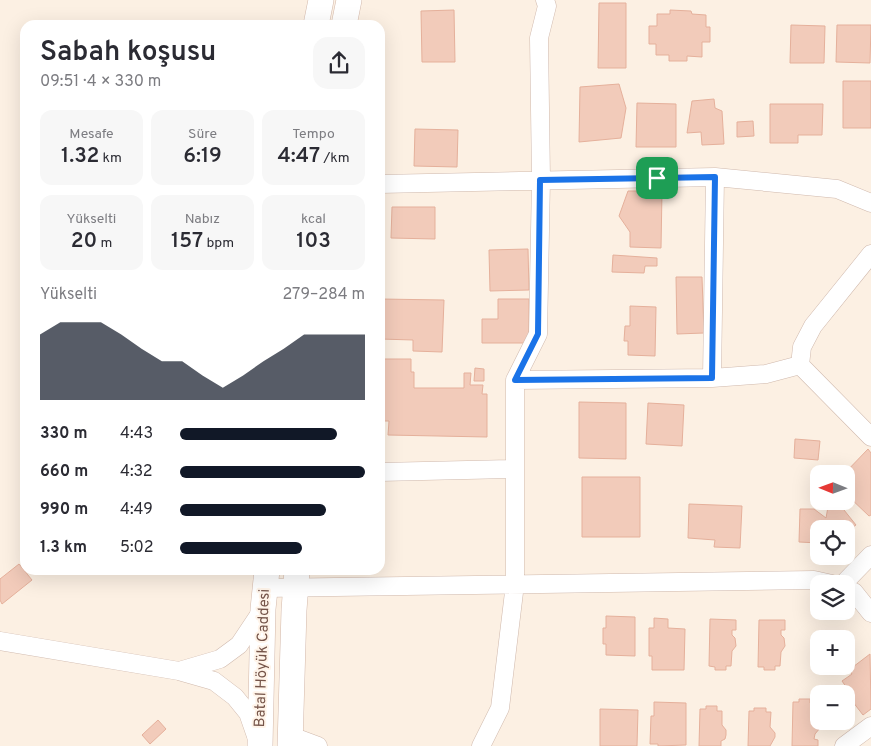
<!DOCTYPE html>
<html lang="tr">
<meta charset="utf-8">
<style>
body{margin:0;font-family:Overpass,sans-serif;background:#f7f7f7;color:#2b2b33;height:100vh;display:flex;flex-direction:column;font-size:19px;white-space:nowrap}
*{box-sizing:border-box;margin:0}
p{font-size:16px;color:#7c7c81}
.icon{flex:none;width:28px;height:28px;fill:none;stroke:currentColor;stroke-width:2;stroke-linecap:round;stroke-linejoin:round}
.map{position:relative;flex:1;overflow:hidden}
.details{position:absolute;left:20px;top:20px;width:365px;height:555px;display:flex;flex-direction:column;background:#fff;border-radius:15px;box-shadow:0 5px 20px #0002}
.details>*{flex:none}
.needle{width:32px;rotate:271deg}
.buttons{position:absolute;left:810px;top:465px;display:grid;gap:10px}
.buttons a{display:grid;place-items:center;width:45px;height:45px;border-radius:10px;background:#fff;box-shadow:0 5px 20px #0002;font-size:25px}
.pin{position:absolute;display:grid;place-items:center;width:42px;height:42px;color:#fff;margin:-21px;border-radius:10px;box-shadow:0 2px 8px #0006}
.round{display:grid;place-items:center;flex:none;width:52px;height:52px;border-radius:15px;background:#f7f7f7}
.head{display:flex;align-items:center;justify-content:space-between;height:85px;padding:0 20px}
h1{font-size:28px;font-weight:600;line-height:38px}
.metrics{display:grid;grid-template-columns:repeat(3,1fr);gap:8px;height:85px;padding:5px 20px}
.metrics div{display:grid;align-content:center;border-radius:12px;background:#f7f7f7;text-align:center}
.metrics b{font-size:21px;font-weight:600}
.metrics small{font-size:14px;font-weight:400}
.metrics p{font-size:14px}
.chart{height:140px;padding:10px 20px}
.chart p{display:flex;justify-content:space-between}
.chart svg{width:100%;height:90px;margin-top:5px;fill:#111827;opacity:.7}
ul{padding:0 20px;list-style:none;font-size:16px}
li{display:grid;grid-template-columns:80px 60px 1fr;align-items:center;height:38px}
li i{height:12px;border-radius:6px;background:#111827}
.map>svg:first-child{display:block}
</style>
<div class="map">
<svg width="871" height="746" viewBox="0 0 871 746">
<rect width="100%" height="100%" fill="#fcf0e3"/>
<path fill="#f2cbba" stroke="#e5b09b" d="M599,3H626V68H598Z
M454,10L455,62H422L421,11Z
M670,10L691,11L692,14L706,15V27H710V42H702V57L687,56V61H669V55H656V44H649V26H657V14H670Z
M791,25L825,26L824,63H790Z
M837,25H871L870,63L836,62Z
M843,81H871V128H843Z
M619,84L626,108L621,138L579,142L580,87Z
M714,99L715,108L722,111L724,144L702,145L701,132L687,133L692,101Z
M637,103L676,104V147H636Z
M770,104H823L822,135H798V143H770Z
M753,121L754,136L737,137V122Z
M415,129L458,130L457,167L414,166Z
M628,191H662L661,248L630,247V232L619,216Z
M392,207H435V239L391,238Z
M528,249L529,290L490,291L489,250Z
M613,255L657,258V266H645L644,273L612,272Z
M676,277H702L704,333L677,334Z
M380,299L444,300L442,352L413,351V340L380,339Z
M498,299H529V343H482V319H498Z
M630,306L656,307L655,356L628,355V341H624L625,326H630Z
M380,359H411V372H414V388H464V373H471L470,385H483L482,394H487V437L388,435L389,421H380Z
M475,368L484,369V381H474Z
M579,402L626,403V459L579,458Z
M648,403L684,405L682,446L646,444Z
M795,439L820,441L818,460L794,458Z
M868,449L871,453V515L869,516L846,494V474H844Z
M582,477H640V537H582Z
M689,504L742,506L740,548L714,547L715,540L688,538Z
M840,505L856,525L846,532V529H819V543L799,542L800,509H814L826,518L828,507Z
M19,564L32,580L2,604L0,600V579Z
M606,616L635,617V656L606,655V644H603V628H606Z
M654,618L668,619V628L685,629L684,670H652V656H649V628H654Z
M710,619L736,620V630H732V635L735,638L736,646L732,651L731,666H726V670H715V667L709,666Z
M759,620H785V630H781V635L784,638L785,646L781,652L780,666H775V670H764V667H758Z
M870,654L871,709L863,715L846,693L849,691L842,681L852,674L849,670Z
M799,699H810V703L815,704V718L819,724L820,728L815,734L814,739L818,740V746H792L793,702H799Z
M654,702L686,703V745L658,746V744H650L651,716H654Z
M706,706H717V711H722V725L726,730V735L725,739L721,741V746H699L700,709H706Z
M754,708H766V712H771L770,727L775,733V737L770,746H748L749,711H754Z
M600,709L638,710L637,746H600Z
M158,720L166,729L150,744L142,735Z"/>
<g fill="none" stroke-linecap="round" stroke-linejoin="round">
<g stroke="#d0b9ad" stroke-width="19">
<path id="street" d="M380,184L715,177L837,189L871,203
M871,254L813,326L802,347L800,365L871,437
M712,378L715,177
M515,380L712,378L766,374L800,365
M380,472L515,469
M843,584L871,555
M265,588L814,580L832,584
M846,588L854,592L871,613
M0,641L179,671
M256,736L248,713L235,697L214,681L179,671L220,659L239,645L263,609
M291,736L318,746
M481,746L500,708L515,584V380L538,334L541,180L539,38L547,6L545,0
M844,746L871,726"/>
</g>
<g stroke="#d3b8aa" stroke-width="26">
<path id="secondary" d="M316,25L321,0
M344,25L349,0
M260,746L263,609L267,570
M290,746L294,610L297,570"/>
</g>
<use href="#street" stroke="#fff" stroke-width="18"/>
<use href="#secondary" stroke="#fff" stroke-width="25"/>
</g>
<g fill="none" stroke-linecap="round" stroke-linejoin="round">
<g stroke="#fff" stroke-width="10">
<path id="route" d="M715,177L712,378L515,380L538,334L540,180Z"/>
</g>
<use href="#route" stroke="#1a73e8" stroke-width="6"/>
</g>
<g text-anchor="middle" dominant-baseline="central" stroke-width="4" stroke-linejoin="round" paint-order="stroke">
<g font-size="15" fill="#755449" stroke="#fff4e9">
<text transform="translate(263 658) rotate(-88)">Batal Höyük Caddesi</text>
</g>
</g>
</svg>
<div class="buttons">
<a><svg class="needle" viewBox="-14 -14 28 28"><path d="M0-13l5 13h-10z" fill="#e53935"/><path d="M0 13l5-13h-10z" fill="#7c7c81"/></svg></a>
<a><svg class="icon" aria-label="locate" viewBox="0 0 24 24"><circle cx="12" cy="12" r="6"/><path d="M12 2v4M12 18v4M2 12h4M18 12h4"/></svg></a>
<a><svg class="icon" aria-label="layers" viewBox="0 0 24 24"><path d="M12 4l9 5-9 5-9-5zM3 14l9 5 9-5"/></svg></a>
<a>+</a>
<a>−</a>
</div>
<div class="pin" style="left:657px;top:178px;background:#1e9e55"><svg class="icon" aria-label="arrive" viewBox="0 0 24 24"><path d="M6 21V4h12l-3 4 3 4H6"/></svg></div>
<section class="details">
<div class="head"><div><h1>Sabah koşusu</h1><p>09:51 · 4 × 330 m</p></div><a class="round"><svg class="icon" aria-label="share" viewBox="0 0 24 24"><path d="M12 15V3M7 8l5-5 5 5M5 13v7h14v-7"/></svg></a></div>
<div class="metrics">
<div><p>Mesafe</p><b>1.32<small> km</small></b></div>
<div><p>Süre</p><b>6:19</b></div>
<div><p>Tempo</p><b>4:47<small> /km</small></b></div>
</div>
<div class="metrics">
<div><p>Yükselti</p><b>20<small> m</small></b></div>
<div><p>Nabız</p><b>157<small> bpm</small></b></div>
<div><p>kcal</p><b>103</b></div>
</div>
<div class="chart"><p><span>Yükselti</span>279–284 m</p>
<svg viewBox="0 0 160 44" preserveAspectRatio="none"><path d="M0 44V12L10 6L20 6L30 6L40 12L50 19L60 25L70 25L80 32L90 38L100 32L110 25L120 19L130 12L140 12L150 12L160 12V44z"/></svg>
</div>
<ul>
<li><b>330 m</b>4:43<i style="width:85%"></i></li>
<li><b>660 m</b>4:32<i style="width:100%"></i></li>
<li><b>990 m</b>4:49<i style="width:79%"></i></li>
<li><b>1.3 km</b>5:02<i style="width:66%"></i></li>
</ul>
</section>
</div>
